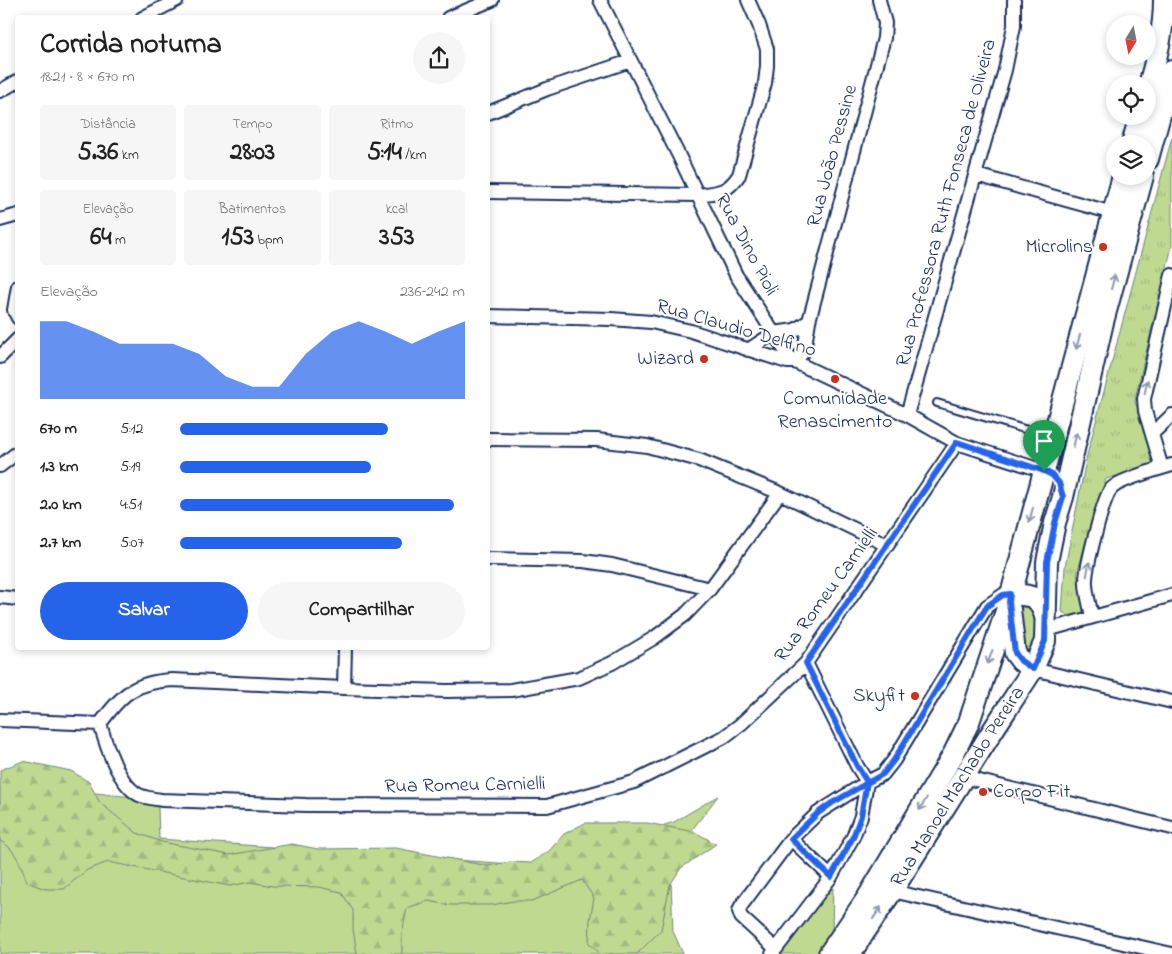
<!DOCTYPE html>
<html lang="pt">
<meta charset="utf-8">
<style>
body{margin:0;font-family:"Indie Flower",sans-serif;background:#f6f6f6;color:#222;height:100vh;display:flex;flex-direction:column;font-size:19px;white-space:nowrap}
*{box-sizing:border-box;margin:0}
p{font-size:16px;color:#767676}
.icon{flex:none;width:28px;height:28px;fill:none;stroke:currentColor;stroke-width:2;stroke-linecap:round;stroke-linejoin:round}
.map{position:relative;flex:1;overflow:hidden}
.side{position:absolute;left:15px;top:15px;width:475px;height:635px;display:flex;flex-direction:column;background:#fff;border-radius:5px;box-shadow:0 2px 8px #0003}
.side>*{flex:none}
.needle{width:32px;rotate:190deg}
.tools{position:absolute;left:1106px;top:15px;display:grid;gap:10px}
.tools a{display:grid;place-items:center;width:50px;height:50px;border-radius:50%;background:#fff;box-shadow:0 2px 8px #0003;font-size:25px}
.pin{position:absolute;display:grid;place-items:center;width:42px;height:42px;color:#fff;margin:-51px -21px;border-radius:50% 50% 50% 0;rotate:-45deg;box-shadow:0 0 5px #0007}
.pin .icon{rotate:45deg}
.round{display:grid;place-items:center;flex:none;width:52px;height:52px;border-radius:26px;background:#f6f6f6}
.overview{display:flex;align-items:center;justify-content:space-between;height:85px;padding:0 25px}
h1{font-size:28px;font-weight:700;line-height:38px}
.metrics{display:grid;grid-template-columns:repeat(3,1fr);gap:8px;height:85px;padding:5px 25px}
.metrics div{display:grid;align-content:center;border-radius:5px;background:#f6f6f6;text-align:center}
.metrics b{font-size:25px;font-weight:700}
.metrics small{font-size:14px;font-weight:400}
.metrics p{font-size:14px}
.chart{height:140px;padding:10px 25px}
.chart p{display:flex;justify-content:space-between}
.chart svg{width:100%;height:90px;margin-top:5px;fill:#2563eb;opacity:.7}
.action{display:flex;gap:10px;margin-top:auto;padding:10px 25px}
.action a{flex:1;height:58px;border-radius:30px;background:#2563eb;color:#fff;font-size:20px;font-weight:700;line-height:58px;text-align:center}
.action a+a{background:#f6f6f6;color:#222}
ul{padding:0 25px;list-style:none;font-size:16px}
li{display:grid;grid-template-columns:80px 60px 1fr;align-items:center;height:38px}
li i{height:12px;border-radius:6px;background:#2563eb}
.map>svg:first-child{display:block}
</style>
<div class="map">
<svg width="1172" height="954" viewBox="0 0 1172 954">
<defs>
<pattern id="forest-firs" width="22" height="20" patternUnits="userSpaceOnUse" patternTransform="scale(1.25)"><rect width="22" height="20" fill="#bfd990"/><path d="M5 1l3.5 6h-7zM16 11l3.5 6h-7z" fill="#a4bb7f"/></pattern>
<pattern id="park-tufts" width="24" height="20" patternUnits="userSpaceOnUse" patternTransform="scale(1.25)"><rect width="24" height="20" fill="#bfd990"/><path d="M3 7l-1-3M5 7V3M7 7l1-3M15 17l-1-3M17 17v-4M19 17l1-3" fill="none" stroke="#a4bb7f"/></pattern>
</defs>
<rect width="100%" height="100%" fill="#fff"/>
<filter id="ink" filterUnits="userSpaceOnUse"><feTurbulence type="fractalNoise" baseFrequency=".02" numOctaves="2"/><feDisplacementMap in="SourceGraphic" scale="10" xChannelSelector="R" yChannelSelector="G"/><feConvolveMatrix kernelMatrix="1 2 1 2 8 2 1 2 1" color-interpolation-filters="sRGB"/></filter>
<g filter="url(#ink)">
<path fill="#bfd990" stroke="#6d8477" d="M1023,606H1029L1035,609L1040,644L1024,658L1019,610Z
M0,788L86,792L133,797L158,807L159,839L526,865L608,843L674,822L718,796L685,839L671,881L673,931L683,954H0Z
M833,884L832,935L816,954H778Z"/>
<path fill="url(#forest-firs)" stroke="#6d8477" d="M23,761L71,771L89,782L100,803L137,833L162,842L229,855L292,844L318,849L396,848L488,866L509,862L531,863L549,851L564,834L585,823H647L695,832L716,844L681,868L670,885L661,930L637,954H601L589,943L590,920L594,898L582,880L532,901H513L492,905H450L428,901L407,908L402,934V954H357L353,929V910L341,892L319,887L273,886L250,882L230,886L108,862L87,870L64,889H45L27,882C22,868 15,847 0,841V770Z"/>
<path fill="url(#park-tufts)" stroke="#6d8477" d="M1172,137V246L1137,390L1135,402L1145,425L1153,462L1144,468L1106,479L1093,515L1077,574L1085,614L1071,617L1062,612L1065,567L1087,455Z"/>
<g fill="none" stroke-linecap="round" stroke-linejoin="round">
<g stroke="#1b2f5e" stroke-width="10">
<path id="lane" d="M937,403L1051,437"/>
</g>
<g stroke="#1b2f5e" stroke-width="16">
<path id="street" d="M600,0L679,156L736,275L788,355L795,362
M142,18L177,0
M448,18L492,0
M0,91L18,81
M488,113L547,89L630,61
M976,175L1113,213
M488,192L698,195C719,192 727,193 739,175L765,83L767,66V49L759,25L748,0
M0,220L18,215
M18,286L14,310L18,318
M488,316L611,319L651,322L691,331L787,362H795L907,415L957,443L1044,471
M748,350L774,333L795,330L809,321
M0,357L18,339
M795,362L804,351L809,321L884,38L885,23L879,0
M907,415L1005,70L1014,26V0
M1152,434L1172,415
M488,439L597,440L647,446L699,460L780,493L887,545
M0,466L18,452
M1162,468L1145,411L1144,399L1172,275
M488,559L583,561L612,565L710,589
M0,597L18,599
M1092,617C1090,605 1085,590 1086,579C1087,564 1103,498 1111,489C1118,480 1159,469 1172,465
M1047,630L1172,595
M806,663L857,766L867,782L883,774L894,760L987,606L1003,595L1010,594
M1033,669L1172,702
M344,688L345,648
M0,720L100,724C121,695 134,682 172,680L344,688L447,691L511,690L579,678L612,663L654,638L685,615L710,589L780,493
M100,724C106,745 118,784 139,795C146,798 155,799 162,800L306,805L547,806L634,782L724,737L741,724L806,663L957,443
M963,777L1172,828
M791,839L831,877
M892,891L1172,954
M772,954L776,949L831,877L853,837L861,816L867,782L818,813L791,839L741,906L739,911L741,917L776,949"/>
</g>
<g stroke="#1b2f5e" stroke-width="24">
<g id="primary">
<path d="M1148,89C1156,59 1164,32 1164,0"/>
<path d="M1132,144L1140,116"/>
<path d="M1148,159L1172,71"/>
<path d="M1010,594C1032,596 1038,594 1045,616"/>
<path d="M1010,609L1015,653L1021,661L1033,669"/>
<path d="M829,954L868,897L953,755L969,722L1009,602L1123,176"/>
<path id="s1" d="M850,954L892,891L995,727L1033,669L1045,641L1047,562L1055,523L1063,497L1103,322L1143,176"/>
</g>
</g>
<use href="#lane" stroke="#fff" stroke-width="6"/>
<use href="#street" stroke="#fff" stroke-width="12"/>
<use href="#primary" stroke="#fff" stroke-width="20"/>
</g>
<defs><path id="oneway-shaft" d="M-6 0H5M1.5-3L5.5 0L1.5 3" fill="none" stroke-width="1.6" stroke-linecap="round" stroke-linejoin="round" transform="scale(1.25)"/></defs>
<g stroke="#8d97ae">
<use href="#oneway-shaft" transform="translate(1113 282) rotate(-75)"/>
<use href="#oneway-shaft" transform="translate(1078 342) rotate(105)"/>
<use href="#oneway-shaft" transform="translate(1146 387) rotate(-78)"/>
<use href="#oneway-shaft" transform="translate(1075 440) rotate(-77)"/>
<use href="#oneway-shaft" transform="translate(1031 515) rotate(105)"/>
<use href="#oneway-shaft" transform="translate(1088 569) rotate(-80)"/>
<use href="#oneway-shaft" transform="translate(990 657) rotate(109)"/>
<use href="#oneway-shaft" transform="translate(923 804) rotate(121)"/>
<use href="#oneway-shaft" transform="translate(877 913) rotate(-56)"/>
</g>
</g>
<g fill="none" stroke-linecap="round" stroke-linejoin="round" filter="url(#ink)">
<g stroke="#fff" stroke-width="10">
<path id="route" d="M1044,471L957,442L806,663L857,766L867,782L861,816L853,837L831,877L791,839L818,813L832,803L883,774L894,760L987,606L1003,595L1010,594L1009,602L1015,653L1021,661L1033,669L1045,641L1047,562L1055,523L1063,497L1059,483L1052,475L1044,471"/>
</g>
<use href="#route" stroke="#2563eb" stroke-width="6"/>
</g>
<g fill="#c8321e" stroke="#fff" stroke-width="2">
<circle cx="1103" cy="247" r="5"/>
<circle cx="704" cy="359" r="5"/>
<circle cx="835" cy="379" r="5"/>
<circle cx="915" cy="696" r="5"/>
<circle cx="983" cy="792" r="5"/>
</g>
<g text-anchor="middle" dominant-baseline="central" stroke-width="4.5" stroke-linejoin="round" paint-order="stroke">
<g font-size="20" fill="#1b2f5e" stroke="#fff">
<text transform="translate(833 156) rotate(-75)">Rua João Pessine</text>
<text transform="translate(947 203) rotate(-75)">Rua Professora Ruth Fonseca de Oliveira</text>
<text transform="translate(746 245) rotate(62)">Rua Dino Pioli</text>
<text transform="translate(736 329) rotate(16)">Rua Claudio Delfino</text>
<text transform="translate(827 595) rotate(-54)">Rua Romeu Carnielli</text>
<text transform="translate(465 786) rotate(-1)">Rua Romeu Carnielli</text>
<text stroke="none"><textPath href="#s1" startOffset="199">Rua Manoel Machado Pereira</textPath></text>
</g>
<g font-size="20" fill="#1b2f5e" stroke="#fff" text-anchor="end">
<text x="1093" y="247">Microlins</text>
<text x="694" y="359">Wizard</text>
<text x="835" y="399" text-anchor="middle">Comunidade<tspan x="835" dy="23">Renascimento</tspan></text>
<text x="905" y="696">Skyfit</text>
<text x="993" y="792" text-anchor="start">Corpo Fit</text>
</g>
</g>
</svg>
<div class="tools">
<a><svg class="needle" viewBox="-14 -14 28 28"><path d="M0-13l5 13h-10z" fill="#e53935"/><path d="M0 13l5-13h-10z" fill="#767676"/></svg></a>
<a><svg class="icon" aria-label="locate" viewBox="0 0 24 24"><circle cx="12" cy="12" r="6"/><path d="M12 2v4M12 18v4M2 12h4M18 12h4"/></svg></a>
<a><svg class="icon" aria-label="layers" viewBox="0 0 24 24"><path d="M12 4l9 5-9 5-9-5zM3 14l9 5 9-5"/></svg></a>
</div>
<div class="pin" style="left:1044px;top:471px;background:#1e9e55"><svg class="icon" aria-label="arrive" viewBox="0 0 24 24"><path d="M6 21V4h12l-3 4 3 4H6"/></svg></div>
<section class="side">
<div class="overview"><div><h1>Corrida noturna</h1><p>18:21 · 8 × 670 m</p></div><a class="round"><svg class="icon" aria-label="share" viewBox="0 0 24 24"><path d="M12 15V3M7 8l5-5 5 5M5 13v7h14v-7"/></svg></a></div>
<div class="metrics">
<div><p>Distância</p><b>5.36<small> km</small></b></div>
<div><p>Tempo</p><b>28:03</b></div>
<div><p>Ritmo</p><b>5:14<small> /km</small></b></div>
</div>
<div class="metrics">
<div><p>Elevação</p><b>64<small> m</small></b></div>
<div><p>Batimentos</p><b>153<small> bpm</small></b></div>
<div><p>kcal</p><b>353</b></div>
</div>
<div class="chart"><p><span>Elevação</span>236–242 m</p>
<svg viewBox="0 0 160 44" preserveAspectRatio="none"><path d="M0 44V6L10 6L20 11L30 17L40 17L50 17L60 22L70 33L80 38L90 38L100 22L110 11L120 6L130 11L140 17L150 11L160 6V44z"/></svg>
</div>
<ul>
<li><b>670 m</b>5:12<i style="width:73%"></i></li>
<li><b>1.3 km</b>5:19<i style="width:67%"></i></li>
<li><b>2.0 km</b>4:51<i style="width:96%"></i></li>
<li><b>2.7 km</b>5:07<i style="width:78%"></i></li>
</ul>
<div class="action"><a>Salvar</a><a>Compartilhar</a></div>
</section>
</div>
